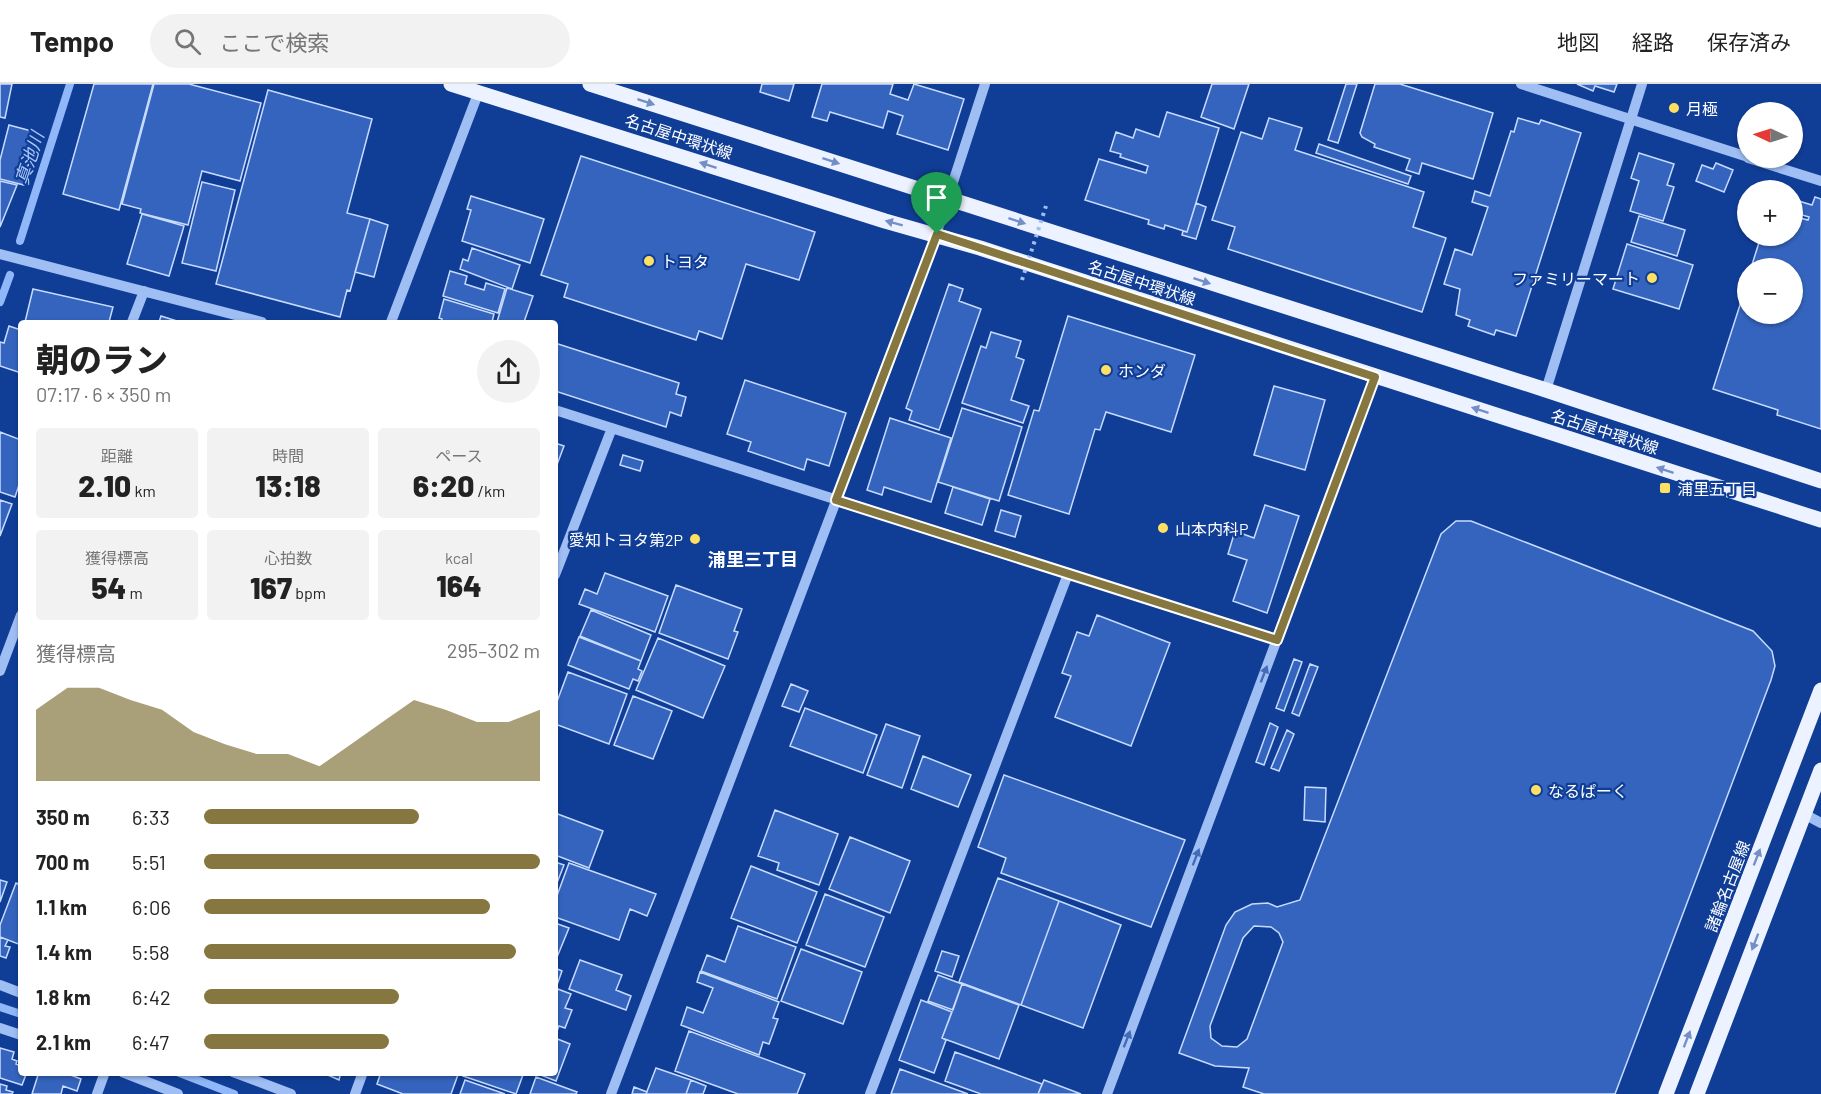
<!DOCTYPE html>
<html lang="ja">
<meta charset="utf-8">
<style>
body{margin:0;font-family:Barlow,"Noto Sans JP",sans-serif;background:#f2f2f2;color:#222;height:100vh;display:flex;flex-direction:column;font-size:22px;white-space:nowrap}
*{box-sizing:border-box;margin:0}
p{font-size:20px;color:#767676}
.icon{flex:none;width:33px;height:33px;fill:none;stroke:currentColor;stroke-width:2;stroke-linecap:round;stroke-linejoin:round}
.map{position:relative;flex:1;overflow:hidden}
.details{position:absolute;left:18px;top:236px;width:540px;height:756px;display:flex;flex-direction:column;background:#fff;border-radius:6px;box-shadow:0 2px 4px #0004}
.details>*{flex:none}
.needle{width:39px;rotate:274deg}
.tools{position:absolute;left:1737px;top:18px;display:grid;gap:12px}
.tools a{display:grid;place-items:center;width:66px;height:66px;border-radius:50%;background:#fff;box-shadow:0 2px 4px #0004;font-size:30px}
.pin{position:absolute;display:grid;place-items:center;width:51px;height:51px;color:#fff;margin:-62px -26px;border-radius:50% 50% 50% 0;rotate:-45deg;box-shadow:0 0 6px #0007}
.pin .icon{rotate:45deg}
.round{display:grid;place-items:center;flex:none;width:63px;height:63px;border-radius:32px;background:#f2f2f2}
.overview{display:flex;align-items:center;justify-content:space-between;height:102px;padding:0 18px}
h1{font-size:33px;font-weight:800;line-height:45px}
.stats{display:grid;grid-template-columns:repeat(3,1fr);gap:9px;height:102px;padding:6px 18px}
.stats div{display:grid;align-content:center;border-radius:6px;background:#f2f2f2;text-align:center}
.stats b{font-size:30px;font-weight:800}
.stats small{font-size:16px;font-weight:400}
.stats p{font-size:16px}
.chart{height:168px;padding:12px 18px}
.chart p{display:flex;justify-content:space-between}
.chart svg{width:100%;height:108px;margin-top:6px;fill:#85773f;opacity:.7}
ul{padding:0 18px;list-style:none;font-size:20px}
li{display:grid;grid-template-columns:96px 72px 1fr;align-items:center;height:45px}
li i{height:15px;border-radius:8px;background:#85773f}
header{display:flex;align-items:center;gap:36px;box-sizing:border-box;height:84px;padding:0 30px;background:#fff;border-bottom:2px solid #e0e0e0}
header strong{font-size:28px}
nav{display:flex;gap:33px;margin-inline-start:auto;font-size:21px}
.search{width:420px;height:54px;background:#f2f2f2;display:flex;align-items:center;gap:15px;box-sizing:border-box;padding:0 21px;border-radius:33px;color:#767676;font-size:22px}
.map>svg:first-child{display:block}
</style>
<header>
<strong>Tempo</strong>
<div class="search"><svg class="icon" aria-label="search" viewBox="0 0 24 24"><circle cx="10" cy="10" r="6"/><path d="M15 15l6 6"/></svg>ここで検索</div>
<nav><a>地図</a><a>経路</a><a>保存済み</a></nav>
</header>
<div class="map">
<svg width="1821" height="1010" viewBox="0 0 1821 1010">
<rect width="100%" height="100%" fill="#103e97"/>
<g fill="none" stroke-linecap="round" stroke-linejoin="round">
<path stroke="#90b7f8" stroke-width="8" d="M20,157L70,0
M0,218L10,191
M0,923L21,930
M177,988L234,1010"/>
</g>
<path fill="#3464bd" stroke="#c7dbfe" stroke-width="1.5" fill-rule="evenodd" d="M0,0H12L5,34L0,33Z
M94,0H153L119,126L63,110Z
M154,0H189L261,19L240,97L202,87L188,141L140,129L141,125L122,120Z
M762,0H794L789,17L760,8Z
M822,0H893L890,10L908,16L914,0L964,15L948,66L897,50L903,32L888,27L883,44L830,28L827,37L812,33Z
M1212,0H1249L1234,45L1201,33Z
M1346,0H1357L1338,59L1328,56Z
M1375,0H1400L1493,29L1473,95L1422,79L1419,90L1406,86L1410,75L1374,63L1375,60L1362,53L1360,49Z
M1577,0H1617L1614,8L1595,2L1593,7Z
M268,6L372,35L347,129L370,135L350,207L347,206L340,233L216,200Z
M1167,28L1219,44L1187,148L1165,141L1164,145L1148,140L1149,136L1085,116L1099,75L1146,89L1148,82L1120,73L1121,70L1110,67L1116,48L1133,54L1136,45L1159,53Z
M1269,34L1302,44L1295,66L1424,108L1413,143L1446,154L1422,228L1228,165L1235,143L1212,136L1241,48L1262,55Z
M1518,34L1539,40L1541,36L1581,49L1516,252L1496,246L1494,251L1468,242L1470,236L1456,231L1460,205L1444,200L1455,165L1472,171L1488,123L1472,118L1475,107L1490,112L1511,47L1514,48Z
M9,41L39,49L33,70L25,67L22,76L29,78L24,101L0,95V76Z
M1319,60L1411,92L1408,100L1316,69Z
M1639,69L1674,80L1667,101L1674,103L1663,137L1630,127L1639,97L1631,94Z
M581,72L815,148L799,196L746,180L722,255L699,247L696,256L564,213L568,200L541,191Z
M1716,79L1733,86L1724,108L1696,97L1702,81L1713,85Z
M0,97L17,101L0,143Z
M202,98L235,106L216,187L182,179Z
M471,112L544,135L530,179L462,157L471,126L467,125Z
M1815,113L1821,115V345L1777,331L1778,326L1713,305L1748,196V230H1792V184H1751L1761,152H1792V132L1808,136L1809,133L1792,128V115L1812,121Z
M1196,119L1206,123L1196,155L1182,151L1183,147L1187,148Z
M142,130L184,142L169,192L127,180Z
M1639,132L1685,146L1677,172L1631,158Z
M370,135L388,141L374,193L355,188Z
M1627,160L1693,181L1679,225L1613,205Z
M472,164L520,181L512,205L460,185L463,175L468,177Z
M450,187L467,192L465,200L484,206L486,199L505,205L498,229L443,212Z
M949,200L963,205L959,217L981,225L939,346L909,336L912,327L906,324Z
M507,204L533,212L524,238H497Z
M33,205L113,223L109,238H25Z
M444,215L494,230L492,238H441L442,235L439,234Z
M161,232L180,238H159Z
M1068,232L1195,271L1171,348L1106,328L1100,346L1095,345L1069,430L1008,411L1034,326L1039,327Z
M9,242L21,246V289L0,282V258L4,259Z
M991,248L1021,257L1016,273L1024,276L1011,316L1029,322L1023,339L962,319L981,262L986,264Z
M555,259L679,299L676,310L686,313L681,332L670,328L666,343L555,307Z
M745,296L846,329L829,382L807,375L804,386L748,367L751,358L727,350Z
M1274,302L1325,316L1305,386L1254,371Z
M962,324L1022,343L999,417L938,398Z
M890,334L951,354L931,418L884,403L882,411L867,406Z
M0,348L21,356V395L15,413L0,408Z
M555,359L564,362L555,386Z
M623,371L643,377L640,387L620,381Z
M953,403L990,415L982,441L945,429Z
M0,416L12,420L0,452Z
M1265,421L1299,432L1267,529L1233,517L1247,476L1228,470L1235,447L1254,454Z
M1001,426L1021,432L1015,453L995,447Z
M1456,437H1471L1753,547L1772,567L1775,582L1771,596L1615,1010H1264L1243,1003L1249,984L1215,982L1179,969L1226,841L1235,828L1252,820L1268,819L1277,823L1300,816L1441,450ZM1254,842L1271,843L1279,849L1283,858L1247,955L1237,963L1222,962L1211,954L1210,942L1243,854Z
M605,489L668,512L655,548L579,520L585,505L597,510Z
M676,501L742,525L734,547L738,548L728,575L659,549Z
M591,526L651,551L641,577L580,552Z
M1097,531L1170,559L1131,662L1055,633L1071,592L1062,589L1077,548L1089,552Z
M579,553L641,577L638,585L642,587L638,597L633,595L629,605L568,581Z
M658,554L725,582L703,634L636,606Z
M1294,575L1302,578L1284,627L1276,624Z
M1310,580L1318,583L1299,632L1292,629Z
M568,588L627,610L609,660L555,640V623Z
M791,600L808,607L799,628L782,622Z
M633,612L672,627L653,675L614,661Z
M805,624L877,651L863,689L790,662Z
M1270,639L1278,643L1264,681L1256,678Z
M886,640L920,652L902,704L867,691Z
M1287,646L1294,650L1279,687L1271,684Z
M923,672L971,691L958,723L911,705Z
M1004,691L1185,756L1151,843L1001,789L1006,774L978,763Z
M1305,703L1326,704L1325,738L1304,736Z
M775,726L838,750L819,801L777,786L779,779L758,772Z
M555,729L603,747L589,784L555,771Z
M850,753L910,777L890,829L829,805Z
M555,778L564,781L555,804Z
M569,779L656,810L647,832L630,825L619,856L555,833V817Z
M751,782L817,808L797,859L731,834Z
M998,794L1059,817L1021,921L959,898Z
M0,796L7,798L0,818Z
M16,799L21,801V861L0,853V841Z
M825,810L884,833L865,883L806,861Z
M1059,817L1121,841L1083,944L1021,921Z
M555,839L569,844L555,878Z
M738,842L796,863L777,915L701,887L707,871L725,878Z
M0,853L8,856L5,862L10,863L6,874L0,872Z
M801,865L862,888L843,940L781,917Z
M942,867L959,872L952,893L935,887Z
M580,876L622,891L616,906L631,912L626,926L569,905Z
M555,884L562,887L557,901L555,900Z
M700,888L779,918L773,934L778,935L769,960L763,958L759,971L681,941L687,923L703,929L713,904L697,898Z
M938,891L962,900L953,926L928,917Z
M962,900L1019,921L999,975L942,954Z
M555,904L571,910L565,924L572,926L565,944L559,942L555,952Z
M921,916L952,928L942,954L946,956L934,989L899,976Z
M689,947L805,990L797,1010H738L675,987Z
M555,954L570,960L556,997L533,988H555Z
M0,964L14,968L12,975L17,977L16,980L21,982V988H27L22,1001L0,994Z
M955,968L1042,1000L1038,1010H981L945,997Z
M656,984L691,996L686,1010H646Z
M900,985L968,1010H891Z
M39,988H63L81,995L77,1007L63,1002L61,1010H32Z
M321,988H341L339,996Z
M381,988H459L451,1010H403L377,1000Z
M465,988H524L516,1010L463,992Z
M536,993L577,1008L576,1010H530Z
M465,996L505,1010H460Z
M691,996L706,1002L703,1010H686Z
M1044,996L1081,1010H1038Z
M0,1000L7,1002L6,1006L13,1008L12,1010H0Z
M634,1003L647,1008L646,1010H632Z"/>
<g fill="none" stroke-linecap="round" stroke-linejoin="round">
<path stroke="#9fbef4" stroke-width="10" d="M1521,0L1748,73
M1748,74L1821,97
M0,170L262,238
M132,238L144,207
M391,238L479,7
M1546,306L1642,0
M555,326L1277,556
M555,491L612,344
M0,587L21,531
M1804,730L1821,739
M0,901L21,909
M0,944L21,951
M122,988L178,1010
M233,988L291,1010
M97,1010L105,988
M355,1010L363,988
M611,1010L929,172L985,0
M870,1010L1068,490
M1107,1010L1375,293"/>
<path stroke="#ecf2ff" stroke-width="15" d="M451,0L885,137L980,164L1821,436
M590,0L1546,306L1821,397
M1666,1010L1821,606
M1697,1010L1821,686"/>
<path stroke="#9fbef4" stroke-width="4" stroke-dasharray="3 4.5" stroke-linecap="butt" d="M1022,196L1046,122"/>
</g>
<defs><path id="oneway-solid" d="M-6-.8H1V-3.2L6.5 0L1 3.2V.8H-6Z" transform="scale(1.5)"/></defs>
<g fill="#738fc6">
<use href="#oneway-solid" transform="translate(646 18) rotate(18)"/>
<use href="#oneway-solid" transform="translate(831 77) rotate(18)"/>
<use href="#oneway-solid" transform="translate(708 81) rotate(-162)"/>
<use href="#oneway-solid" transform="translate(1017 137) rotate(18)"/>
<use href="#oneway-solid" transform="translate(894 139) rotate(-165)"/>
<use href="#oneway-solid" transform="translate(1202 197) rotate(18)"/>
<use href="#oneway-solid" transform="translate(1480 326) rotate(-162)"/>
<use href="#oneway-solid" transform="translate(1665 386) rotate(-162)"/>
<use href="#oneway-solid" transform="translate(1757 773) rotate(-69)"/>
<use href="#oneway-solid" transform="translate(1755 858) rotate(111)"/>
<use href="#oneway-solid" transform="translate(1687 955) rotate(-69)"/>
</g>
<g fill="#426bb8">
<use href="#oneway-solid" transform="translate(1264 590) rotate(-69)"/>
<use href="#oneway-solid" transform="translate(1196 773) rotate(-69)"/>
<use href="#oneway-solid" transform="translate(1127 955) rotate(-69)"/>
</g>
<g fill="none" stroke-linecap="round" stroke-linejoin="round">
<g stroke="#fff" stroke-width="12">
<path id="route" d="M937,150L1375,293L1277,556L836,416Z"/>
</g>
<use href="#route" stroke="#85773f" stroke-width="8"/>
</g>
<g fill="#ffe062" stroke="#103e97" stroke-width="2">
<circle cx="1674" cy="24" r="6"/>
<circle cx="649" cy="177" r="6"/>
<circle cx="1652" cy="194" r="6"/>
<circle cx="1106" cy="286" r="6"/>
<rect x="1659" y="398" width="12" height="12" rx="3"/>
<circle cx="1163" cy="444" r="6"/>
<circle cx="695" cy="455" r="6"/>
<circle cx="1536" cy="706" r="6"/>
</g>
<g text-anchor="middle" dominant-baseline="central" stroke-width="4.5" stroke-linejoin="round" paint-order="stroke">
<g font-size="16" fill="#fff" stroke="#103e97" text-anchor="start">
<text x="1686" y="24">月極</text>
<text x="661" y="177">トヨタ</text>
<text x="1640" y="194" text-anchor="end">ファミリーマート</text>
<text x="1118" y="286">ホンダ</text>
<text x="1677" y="404">浦里五丁目</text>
<text x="1175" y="444">山本内科P</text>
<text x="683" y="455" text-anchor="end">愛知トヨタ第2P</text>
<text x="1548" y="706">なるぱーく</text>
</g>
<g font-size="16" fill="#fff" stroke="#103e97">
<text transform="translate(679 52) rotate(18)">名古屋中環状線</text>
<text transform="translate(1142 198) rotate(18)">名古屋中環状線</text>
<text transform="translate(1605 347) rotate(18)">名古屋中環状線</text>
<text transform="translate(1727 802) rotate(-69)">諸輪名古屋線</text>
</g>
<g font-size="18" font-style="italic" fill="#abc8fb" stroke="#103e97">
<text transform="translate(29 74) rotate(-72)">真池川</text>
</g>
<g font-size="18" font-weight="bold" fill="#fff" stroke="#103e97">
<text x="753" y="475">浦里三丁目</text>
</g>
</g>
</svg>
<div class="tools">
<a><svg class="needle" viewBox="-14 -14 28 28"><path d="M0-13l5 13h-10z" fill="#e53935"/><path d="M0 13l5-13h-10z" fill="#767676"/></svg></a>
<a>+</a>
<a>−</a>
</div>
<div class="pin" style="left:937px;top:150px;background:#1e9e55"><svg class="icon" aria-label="arrive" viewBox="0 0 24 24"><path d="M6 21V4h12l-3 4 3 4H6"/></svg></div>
<section class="details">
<div class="overview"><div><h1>朝のラン</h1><p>07:17 · 6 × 350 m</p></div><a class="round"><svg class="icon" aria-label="share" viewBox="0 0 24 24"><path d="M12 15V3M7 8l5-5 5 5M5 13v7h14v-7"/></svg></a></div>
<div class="stats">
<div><p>距離</p><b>2.10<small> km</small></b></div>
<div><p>時間</p><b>13:18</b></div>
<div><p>ペース</p><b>6:20<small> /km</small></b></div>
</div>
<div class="stats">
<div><p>獲得標高</p><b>54<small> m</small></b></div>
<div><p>心拍数</p><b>167<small> bpm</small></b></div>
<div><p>kcal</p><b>164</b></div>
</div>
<div class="chart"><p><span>獲得標高</span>295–302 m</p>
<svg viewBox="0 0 160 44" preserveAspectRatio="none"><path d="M0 44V15L10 6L20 6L30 11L40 15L50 24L60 29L70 33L80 33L90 38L100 29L110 20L120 11L130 15L140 20L150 20L160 15V44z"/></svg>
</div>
<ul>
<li><b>350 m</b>6:33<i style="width:64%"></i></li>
<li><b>700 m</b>5:51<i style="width:100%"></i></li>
<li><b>1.1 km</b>6:06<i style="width:85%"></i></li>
<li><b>1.4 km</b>5:58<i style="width:93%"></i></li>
<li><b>1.8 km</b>6:42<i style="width:58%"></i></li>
<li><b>2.1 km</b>6:47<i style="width:55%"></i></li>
</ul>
</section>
</div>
